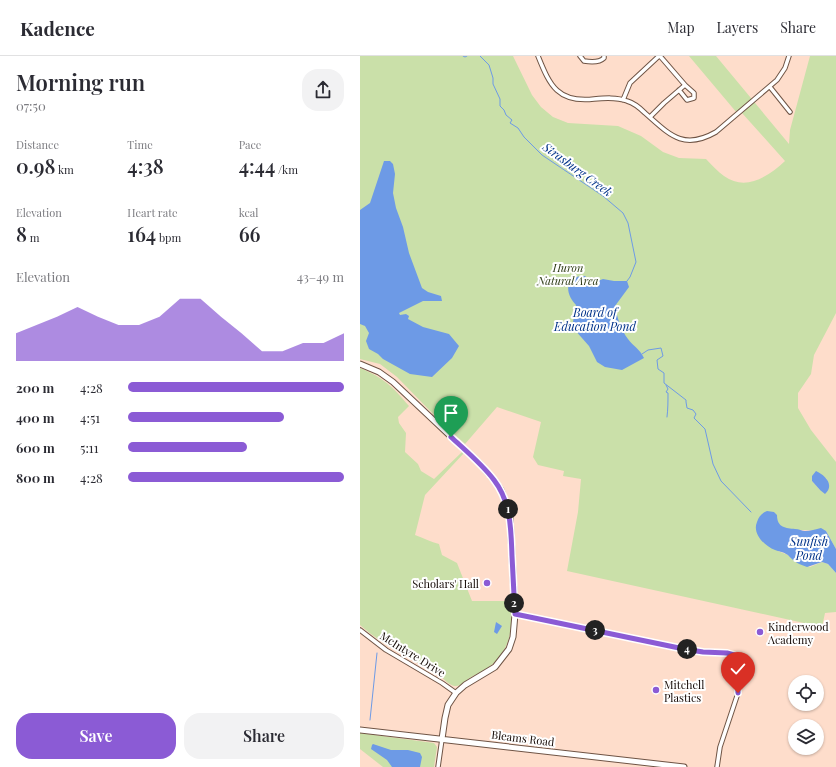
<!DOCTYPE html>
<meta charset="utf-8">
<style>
body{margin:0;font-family:"Playfair Display",serif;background:#f2f2f3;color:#2b2b33;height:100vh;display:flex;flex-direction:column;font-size:15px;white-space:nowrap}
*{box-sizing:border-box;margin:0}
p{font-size:13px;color:#7c7c81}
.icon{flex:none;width:22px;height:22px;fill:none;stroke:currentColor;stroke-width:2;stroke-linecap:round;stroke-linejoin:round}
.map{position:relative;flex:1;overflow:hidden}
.drawer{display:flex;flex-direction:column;background:#fff;width:360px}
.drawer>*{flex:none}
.controls{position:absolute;left:428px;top:619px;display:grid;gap:8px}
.controls a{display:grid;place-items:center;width:36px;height:36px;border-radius:50%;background:#fff;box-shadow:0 1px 3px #0004;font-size:20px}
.pin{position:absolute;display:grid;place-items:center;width:34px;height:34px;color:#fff;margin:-41px -17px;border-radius:50% 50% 50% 0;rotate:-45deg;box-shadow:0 0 4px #0007}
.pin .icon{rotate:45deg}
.km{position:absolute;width:20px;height:20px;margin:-10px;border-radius:50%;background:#222;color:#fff;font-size:11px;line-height:20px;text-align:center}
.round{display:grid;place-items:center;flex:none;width:42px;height:42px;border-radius:16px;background:#f2f2f3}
.summary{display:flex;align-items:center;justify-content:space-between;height:68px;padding:0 16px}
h1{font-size:22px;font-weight:600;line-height:30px}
.figures{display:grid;grid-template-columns:repeat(3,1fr);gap:6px;height:68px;padding:4px 16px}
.figures div{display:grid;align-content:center}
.figures b{font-size:20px;font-weight:600}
.figures small{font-size:11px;font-weight:400}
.figures p{font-size:11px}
.chart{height:112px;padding:8px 16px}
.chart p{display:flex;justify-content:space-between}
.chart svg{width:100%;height:72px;margin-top:4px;fill:#8b5bd5;opacity:.7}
.primary-button{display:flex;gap:8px;margin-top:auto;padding:8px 16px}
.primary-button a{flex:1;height:46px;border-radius:16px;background:#8b5bd5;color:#fff;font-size:16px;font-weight:600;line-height:46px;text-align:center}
.primary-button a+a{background:#f2f2f3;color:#2b2b33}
ul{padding:0 16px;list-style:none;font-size:13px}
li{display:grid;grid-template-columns:64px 48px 1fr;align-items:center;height:30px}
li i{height:10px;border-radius:5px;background:#8b5bd5}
header{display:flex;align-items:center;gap:24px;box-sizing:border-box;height:56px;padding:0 20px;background:#fff;border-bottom:1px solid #e1e1e2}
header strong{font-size:19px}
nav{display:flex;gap:22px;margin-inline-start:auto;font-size:14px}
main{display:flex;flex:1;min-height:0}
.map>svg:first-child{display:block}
</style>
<header>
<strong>Kadence</strong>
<nav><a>Map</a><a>Layers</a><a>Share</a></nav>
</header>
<main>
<section class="drawer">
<div class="summary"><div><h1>Morning run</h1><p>07:50</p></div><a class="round"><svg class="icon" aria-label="share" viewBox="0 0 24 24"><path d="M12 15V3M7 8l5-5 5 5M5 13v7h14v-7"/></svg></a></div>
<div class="figures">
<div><p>Distance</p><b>0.98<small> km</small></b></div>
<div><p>Time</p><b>4:38</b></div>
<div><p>Pace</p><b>4:44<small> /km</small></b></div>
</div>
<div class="figures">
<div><p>Elevation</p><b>8<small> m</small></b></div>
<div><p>Heart rate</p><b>164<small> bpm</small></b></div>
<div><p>kcal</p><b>66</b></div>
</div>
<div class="chart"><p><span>Elevation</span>43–49 m</p>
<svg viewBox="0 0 160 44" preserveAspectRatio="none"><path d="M0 44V27L10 22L20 17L30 11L40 17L50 22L60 22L70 17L80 6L90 6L100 17L110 27L120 38L130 38L140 33L150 33L160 27V44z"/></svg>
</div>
<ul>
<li><b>200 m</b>4:28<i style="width:100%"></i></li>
<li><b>400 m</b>4:51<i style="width:72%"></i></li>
<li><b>600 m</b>5:11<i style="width:55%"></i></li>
<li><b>800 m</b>4:28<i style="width:100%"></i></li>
</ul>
<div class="primary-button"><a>Save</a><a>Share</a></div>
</section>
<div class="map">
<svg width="476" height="711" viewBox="0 0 476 711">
<rect width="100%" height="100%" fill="#feddcb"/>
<path fill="#cae0a9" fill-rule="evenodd" d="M0,0H153L172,39L181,51L193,61L208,67L258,70L281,80L303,96L319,102L346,103C352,109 358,116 364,120C386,136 409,120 425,105L382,57H377L329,0H356L429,88L430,74L450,0H476V257L454,299L451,318L438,337V352L451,374L476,406V493L466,475C458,474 426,475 421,471C418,468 416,460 414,456L418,495L428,499L431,502L450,511L462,506L468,508L476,517V556L465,557L462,571L207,515L218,456L221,423L203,420L204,415L178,409L173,401L181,366L137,351L105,388L77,362L37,321L20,308L0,303ZM466,422L469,429L460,434L452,425Z
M0,312C24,322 32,330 49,350L38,361L39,367L46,377L45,396L58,408L61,415L74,423L102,396L104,397L65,439L55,479C64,482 71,486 79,488L82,499L97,507L112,545H150C154,569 151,595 129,611C124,615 119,617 113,620C108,622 101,631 95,630C90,630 84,623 80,620C53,603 24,591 0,569Z
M0,677L74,687L77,691L74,711H23L0,693Z"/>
<path fill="#6d9ae6" d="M24,105H30L33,108L35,118L33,137L36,152L43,171L49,197L62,232L68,236L81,240L82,245H63L39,257L40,259L46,258L49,260L48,263L63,271L89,278L99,290L92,302L72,321L50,318L23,303L18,298L9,293L6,285L9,277L5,270L0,268V154L10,147Z
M225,220L232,227L243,223L254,225H267L269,231L255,250C257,261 261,274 268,283C273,290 280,293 284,302L262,314L245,311L237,306L229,290L214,273L213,266L216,249C209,242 203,228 215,222C218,220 222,220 225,220Z
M456,415C465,419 475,429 465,438L460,434L452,425V420Z
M407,455L414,456L417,459C417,472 426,472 435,473C439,473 442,475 445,475C450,475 456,473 461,472L466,475L476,493V517L468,508L462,506L447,511C442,509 436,507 433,504C430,502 429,499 426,498C422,495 419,496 415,494C404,490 392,477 397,466C399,460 402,457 407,455Z
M136,566L142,570L137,578L134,576Z
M13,688L31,694H48L60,697L62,701L60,711H32L27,704L11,693L12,689Z"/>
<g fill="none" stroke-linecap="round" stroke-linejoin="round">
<path stroke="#6d9ae6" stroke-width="1" d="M103,0L105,1L107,0
M120,0L129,9L133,22V28L140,43V50L144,54L146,59L152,64L150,67L158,72L164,81L182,99L243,140L263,157L268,167L276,206L270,221L267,225
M282,298L288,294L301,292L303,300L297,304L298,313L304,317V327L326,344V346L327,352L333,354L336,358L334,362L345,373L353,408L361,425L391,456
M306,329L308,333L306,336L308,337C308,345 308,353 307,361
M10,664L17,597"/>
<g stroke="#6f5445" stroke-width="5.5">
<path id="street" d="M178,0C190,30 198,47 234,43C245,42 257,41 267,45C274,47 280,52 285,57C309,78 323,95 356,76L417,24L425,12L429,0
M220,0L224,5C230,6 239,7 244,2V0
M300,0L325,29L334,37V42L327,44L319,34
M410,31L430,56
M263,44L270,27L299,0
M290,61L304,47L325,29
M155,558L324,593L343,596L367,597L374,599L377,608L378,637L360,691L357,711
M0,574L26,594L82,627L96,637
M78,711L82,683"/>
</g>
<g stroke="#6f5445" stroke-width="7">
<path id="secondary" d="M0,308L19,316L33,326L120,408L134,424L141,434L150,459L155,558L153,581L149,593L135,611L105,629L96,637L88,649L85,662L82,683
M0,674L324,711"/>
</g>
<use href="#street" stroke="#fff" stroke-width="3.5"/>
<use href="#secondary" stroke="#fff" stroke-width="5"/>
</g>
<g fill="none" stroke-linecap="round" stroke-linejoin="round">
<g stroke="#fff" stroke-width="8">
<path id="route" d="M91,381C105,394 122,408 134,424C151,446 151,473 152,500C153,519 154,539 155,558L324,593L343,596L367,597L374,599L377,608L378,637"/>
</g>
<use href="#route" stroke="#8b5bd5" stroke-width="5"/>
</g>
<g fill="#8b5bd5" stroke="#fff" stroke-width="1.5">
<circle cx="127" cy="527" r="4"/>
<circle cx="400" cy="576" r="4"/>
<circle cx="296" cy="634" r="4"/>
</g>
<g text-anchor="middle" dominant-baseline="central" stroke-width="4" stroke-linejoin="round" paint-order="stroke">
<g font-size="11" font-style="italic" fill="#2c3913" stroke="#fff">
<text x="208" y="211">Huron<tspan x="208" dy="13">Natural Area</tspan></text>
</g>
<g font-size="11" fill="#140905" stroke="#fff" text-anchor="start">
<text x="119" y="527" text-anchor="end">Scholars' Hall</text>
<text x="408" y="570">Kinderwood<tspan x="408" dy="13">Academy</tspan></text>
<text x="304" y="628">Mitchell<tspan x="304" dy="13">Plastics</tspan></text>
</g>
<g font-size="11" fill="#140905" stroke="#fff">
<text transform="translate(53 598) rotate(32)">McIntyre Drive</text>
<text transform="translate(163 682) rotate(7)">Bleams Road</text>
</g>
<g font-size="12" font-style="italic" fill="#003289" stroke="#fff">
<text transform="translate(218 113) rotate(36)">Strasburg Creek</text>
<text x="235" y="256">Board of<tspan x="235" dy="14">Education Pond</tspan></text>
<text x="449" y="485">Sunfish<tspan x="449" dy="14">Pond</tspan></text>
</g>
</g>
</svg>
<div class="controls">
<a><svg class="icon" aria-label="locate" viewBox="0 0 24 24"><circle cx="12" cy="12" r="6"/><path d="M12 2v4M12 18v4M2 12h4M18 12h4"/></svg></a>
<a><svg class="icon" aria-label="layers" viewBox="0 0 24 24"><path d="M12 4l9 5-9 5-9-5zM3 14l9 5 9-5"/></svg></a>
</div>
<div class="pin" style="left:91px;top:381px;background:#1e9e55"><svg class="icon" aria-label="arrive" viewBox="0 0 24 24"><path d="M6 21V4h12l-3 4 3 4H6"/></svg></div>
<div class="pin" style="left:378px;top:637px;background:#d93025"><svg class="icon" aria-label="check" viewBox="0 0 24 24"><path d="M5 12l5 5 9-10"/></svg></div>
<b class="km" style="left:148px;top:453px">1</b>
<b class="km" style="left:154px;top:547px">2</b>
<b class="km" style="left:235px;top:574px">3</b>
<b class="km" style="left:327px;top:593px">4</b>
</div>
</main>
